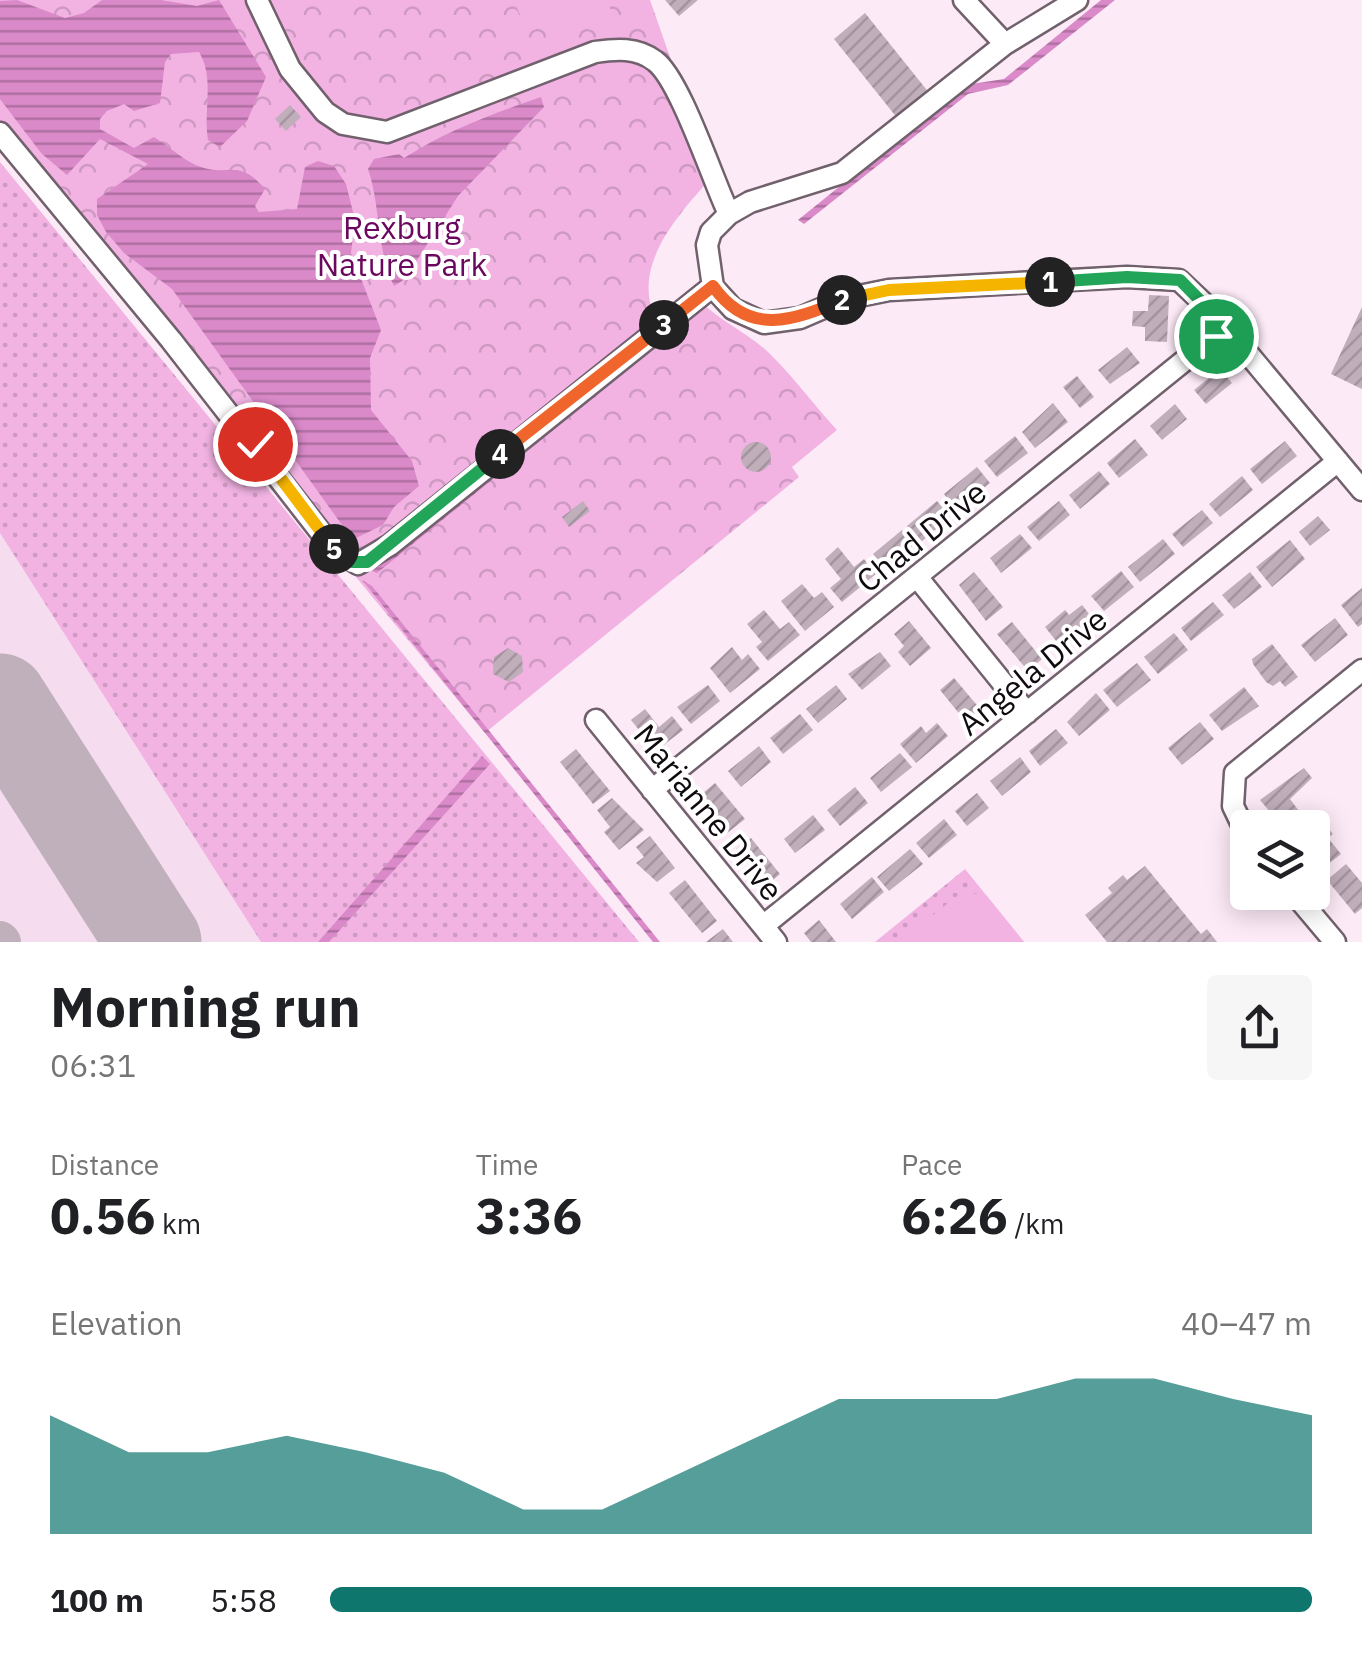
<!DOCTYPE html>
<meta charset="utf-8">
<style>
body{margin:0;font-family:"IBM Plex Sans",sans-serif;background:#f6f6f6;color:#202124;height:100vh;display:flex;flex-direction:column;font-size:38px;white-space:nowrap}
*{box-sizing:border-box;margin:0}
p{font-size:32px;color:#757577}
.icon{flex:none;width:55px;height:55px;fill:none;stroke:currentColor;stroke-width:2;stroke-linecap:round;stroke-linejoin:round}
.map{position:relative;height:942px;overflow:hidden}
.side{display:flex;flex-direction:column;background:#fff;flex:1}
.side>*{flex:none}
.tools{position:absolute;left:1230px;top:810px;display:grid;gap:20px}
.tools a{display:grid;place-items:center;width:100px;height:100px;border-radius:10px;background:#fff;box-shadow:0 5px 25px #0003;font-size:50px}
.pin{position:absolute;display:grid;place-items:center;width:85px;height:85px;color:#fff;margin:-42px;border:5px solid #fff;border-radius:50%;box-shadow:0 2px 10px #0007}
.km{position:absolute;width:50px;height:50px;margin:-25px;border-radius:50%;background:#222;color:#fff;font-size:28px;line-height:50px;text-align:center}
.round{display:grid;place-items:center;flex:none;width:105px;height:105px;border-radius:10px;background:#f6f6f6}
.overview{display:flex;align-items:center;justify-content:space-between;height:170px;padding:0 50px}
h1{font-size:55px;font-weight:700;line-height:75px}
.stats{display:grid;grid-template-columns:repeat(3,1fr);gap:15px;height:170px;padding:10px 50px}
.stats div{display:grid;align-content:center}
.stats b{font-size:50px;font-weight:700}
.stats small{font-size:28px;font-weight:400}
.stats p{font-size:28px}
.chart{height:280px;padding:20px 50px}
.chart p{display:flex;justify-content:space-between}
.chart svg{width:100%;height:180px;margin-top:10px;fill:#0f766e;opacity:.7}
ul{padding:0 50px;list-style:none;font-size:32px}
li{display:grid;grid-template-columns:160px 120px 1fr;align-items:center;height:75px}
li i{height:25px;border-radius:12px;background:#0f766e}
.map>svg:first-child{display:block}
</style>
<div class="map">
<svg width="1362" height="942" viewBox="0 0 1362 942">
<defs>
<pattern id="grass-dots" width="8" height="8" patternUnits="userSpaceOnUse" patternTransform="scale(2.5)"><rect width="8" height="8" fill="#f2b3e3"/><path d="M2 2h.1M6 6h.1" fill="none" stroke="#ce99c2" stroke-width="1.8" stroke-linecap="round"/></pattern>
<pattern id="forest-crowns" width="20" height="18" patternUnits="userSpaceOnUse" patternTransform="scale(2.5)"><rect width="20" height="18" fill="#f2b3e3"/><path d="M2 6a3 3 0 1 1 6 0M12 15a3 3 0 1 1 6 0" fill="none" stroke="#ce99c2"/></pattern>
<pattern id="water-rules" width="6" height="5" patternUnits="userSpaceOnUse" patternTransform="scale(2.5)"><rect width="6" height="5" fill="#da8ac9"/><path d="M0 2.5h6" fill="none" stroke="#af6fa2"/></pattern>
<pattern id="building-hatch" width="6" height="6" patternUnits="userSpaceOnUse" patternTransform="scale(2.5)"><rect width="6" height="6" fill="#c0aebb"/><path d="M-1 1l2-2M0 6l6-6M5 7l2-2" fill="none" stroke="#a494a0"/></pattern>
</defs>
<rect width="100%" height="100%" fill="#fceaf7"/>
<path fill="#f5dcef" d="M0,533L261,942H0Z"/>
<path fill="url(#grass-dots)" d="M0,162L639,942H261L0,533Z
M965,869L1024,942H875Z"/>
<path fill="url(#forest-crowns)" d="M0,0H650L712,177C675,218 625,273 661,328L698,299C719,321 745,331 768,352C793,376 814,405 837,430L792,467L799,477L485,733L0,147Z"/>
<path fill="#f2b3e3" d="M514,0H607L614,19L590,30L569,19L527,32Z
M961,893L985,894L1024,942H908L905,937Z"/>
<path fill="url(#water-rules)" d="M17,0L65,18L84,13L102,0H161L197,6L219,0L266,77L247,121L220,147L208,140C203,110 215,78 199,52L171,54L165,62L160,103L134,111L124,104L107,111L100,119V129L134,148L154,137C169,146 185,162 201,167C232,177 238,158 265,189L255,206L259,212L297,209L305,167L318,161L334,166L346,184L355,220L351,253L381,330L370,358L371,410L412,461L419,486L394,507L383,525L356,538L342,525L172,289L124,253L106,232L97,215V199L148,164L100,139L67,175L41,153L0,99V1Z
M1101,0H1115L1008,85L968,94L804,224L798,220L965,85L1004,79Z
M541,97L544,107L458,196L405,279L394,286C376,249 381,207 368,169L374,159L399,154L404,158C448,130 492,114 541,97Z
M667,328L672,334L377,573L369,570Z
M362,580L372,586L660,942H653Z
M482,756L490,764L329,942H318Z"/>
<g fill="none" stroke-linecap="round" stroke-linejoin="round">
<path stroke="#c0b0bc" stroke-width="38" d="M140,921L146,942
M0,940L2,942"/>
<path stroke="#c0b0bc" stroke-width="95" d="M0,701L154,942"/>
</g>
<path fill="url(#building-hatch)" d="M665,0H698L679,16Z
M865,13L930,94L898,119L834,39Z
M290,105L301,117L286,131L275,119Z
M1149,295L1169,296L1167,342L1145,341V327L1132,326L1133,311H1148Z
M1362,307V389L1331,374Z
M1127,347L1140,363L1110,384L1098,370Z
M1220,369L1232,383L1206,404L1194,390Z
M1077,376L1094,397L1080,408L1063,387Z
M1053,403L1068,422L1035,448L1022,432Z
M1175,404L1187,419L1162,440L1150,426Z
M1015,436L1028,453L997,477L984,461Z
M1135,439L1148,455L1119,478L1107,463Z
M1285,441L1297,456L1262,484L1250,469Z
M741 457a15 15 0 1 1 30 0a15 15 0 1 1-30 0Z
M977,467L990,483L957,510L944,494Z
M1099,471L1110,484L1080,509L1069,495Z
M1242,476L1253,490L1220,517L1209,504Z
M583,501L590,511L569,527L562,517Z
M937,501L950,517L921,542L907,526Z
M1059,501L1070,515L1039,541L1027,527Z
M1202,510L1213,523L1183,547L1172,534Z
M1318,516L1330,530L1310,546L1299,532Z
M902,530L914,545L885,568L873,554Z
M1020,534L1032,548L1001,573L990,558Z
M1163,539L1175,554L1140,582L1128,567Z
M1290,540L1305,559L1272,587L1256,567Z
M838,547L854,567L864,559L876,574L842,602L830,588L841,579L825,559Z
M1121,571L1134,587L1104,611L1091,596Z
M974,572L1003,607L986,621L959,585Z
M1250,572L1262,587L1234,609L1222,595Z
M802,584L814,598L822,592L834,607L805,631L781,601Z
M1362,588V624L1358,627L1341,605Z
M1213,602L1224,615L1191,641L1181,628Z
M1082,605L1094,620L1061,647L1045,627L1065,610L1069,615Z
M764,610L780,629L789,622L800,635L768,661L756,647L762,642L747,624Z
M1335,618L1348,635L1315,662L1301,645Z
M909,621L931,648L910,666L898,652L904,646L894,634Z
M1012,622L1042,659L1028,671L997,634Z
M1174,633L1188,650L1158,674L1144,657Z
M1272,644L1298,677L1285,687L1280,681L1273,686L1266,682L1253,664L1252,659Z
M732,647L742,660L748,654L760,669L730,693L710,668Z
M508,648L522,656L523,672L509,682L493,674L494,657Z
M880,652L891,666L862,690L848,674Z
M1137,663L1151,680L1117,707L1103,690Z
M954,678L981,710L966,722L940,690Z
M708,685L720,701L691,724L677,707Z
M836,685L847,699L818,723L806,709Z
M1244,687L1259,706L1222,731L1209,715Z
M1096,693L1110,710L1079,736L1067,722Z
M645,709L659,727L672,716L683,730L656,751L631,720Z
M800,714L813,730L783,754L770,738Z
M1200,722L1214,739L1182,765L1168,748Z
M937,723L948,736L916,763L900,744L921,726L926,733Z
M1056,729L1068,743L1040,766L1029,751Z
M759,746L771,762L741,787L728,771Z
M576,749L610,791L593,804L560,762Z
M900,753L912,767L881,792L870,778Z
M1020,757L1031,772L1002,796L990,781Z
M1304,768L1312,778L1290,799L1299,811L1281,825L1260,800Z
M715,783L745,819L726,834L697,798Z
M855,787L868,803L840,826L827,810Z
M977,793L989,808L967,826L955,811Z
M612,798L644,830L619,850L604,832L610,827L597,810Z
M813,815L825,830L795,853L784,839Z
M944,819L957,835L929,858L916,843Z
M1325,825L1333,834L1328,838L1341,854L1322,869L1312,857V835Z
M650,836L675,868L657,882L636,863L644,857L636,847Z
M751,838L780,874L766,886L736,849Z
M910,849L923,864L889,891L877,877Z
M1346,864L1362,883V908L1355,914L1327,880Z
M1145,866L1201,934L1207,929L1217,942H1107L1085,915L1112,893L1108,888L1123,875L1127,880Z
M872,877L884,892L852,919L840,904Z
M685,880L717,921L702,933L669,893Z
M819,920L836,942H811L804,933Z
M723,929L733,942H706Z"/>
<g fill="none" stroke-linecap="round" stroke-linejoin="round">
<g stroke="#71616d" stroke-width="25">
<path id="minor" d="M257,0L290,69L325,112L343,124L387,132L595,52C616,49 637,47 655,61C680,79 713,181 729,214
M964,0L1005,44
M1077,0L1005,44L842,173L750,202L729,214L711,232L707,245L713,287L733,309L764,323L800,318L844,299L889,290L1127,277L1179,280L1214,313L1362,490
M0,133L171,340L333,548L358,564L390,545L713,286
M917,577L1027,713
M596,720L776,942
M652,790L1226,327
M1248,837L1233,806L1235,773L1362,670
M1293,892L1335,942
M763,926L1338,461"/>
</g>
<use href="#minor" stroke="#fff" stroke-width="20"/>
</g>
<g fill="none" stroke-linecap="round" stroke-linejoin="round">
<g stroke="#fff" stroke-width="20">
<path id="split-1" d="M1050,282L1127,277L1180,280L1226,327L1216,336"/>
</g>
<g stroke="#fff" stroke-width="20">
<path id="split-2" d="M842,300L889,290L1050,282"/>
</g>
<g stroke="#fff" stroke-width="20">
<path id="split-3" d="M664,325L713,286C749,337 793,321 842,300"/>
</g>
<g stroke="#fff" stroke-width="20">
<path id="split-4" d="M500,454L664,325"/>
</g>
<g stroke="#fff" stroke-width="20">
<path id="split-5" d="M334,549L352,562H367L500,454"/>
</g>
<g stroke="#fff" stroke-width="20">
<path id="split-6" d="M255,444L334,549"/>
</g>
<use href="#split-1" stroke="#22a559" stroke-width="12"/>
<use href="#split-2" stroke="#f5b400" stroke-width="12"/>
<use href="#split-3" stroke="#f0652b" stroke-width="12"/>
<use href="#split-4" stroke="#f0652b" stroke-width="12"/>
<use href="#split-5" stroke="#22a559" stroke-width="12"/>
<use href="#split-6" stroke="#f5b400" stroke-width="12"/>
</g>
<g text-anchor="middle" dominant-baseline="central" stroke-width="8" stroke-linejoin="round" paint-order="stroke">
<g font-size="32" fill="#6b075e" stroke="#fff">
<text x="402" y="227">Rexburg<tspan x="402" dy="37">Nature Park</tspan></text>
</g>
<g font-size="32" fill="#100a0f" stroke="#fff">
<text transform="translate(921 536) rotate(-39)">Chad Drive</text>
<text transform="translate(1032 671) rotate(-39)">Angela Drive</text>
<text transform="translate(709 812) rotate(51)">Marianne Drive</text>
</g>
</g>
</svg>
<div class="tools">
<a><svg class="icon" aria-label="layers" viewBox="0 0 24 24"><path d="M12 4l9 5-9 5-9-5zM3 14l9 5 9-5"/></svg></a>
</div>
<div class="pin" style="left:1216px;top:336px;background:#1e9e55"><svg class="icon" aria-label="arrive" viewBox="0 0 24 24"><path d="M6 21V4h12l-3 4 3 4H6"/></svg></div>
<div class="pin" style="left:255px;top:444px;background:#d93025"><svg class="icon" aria-label="check" viewBox="0 0 24 24"><path d="M5 12l5 5 9-10"/></svg></div>
<b class="km" style="left:1050px;top:282px">1</b>
<b class="km" style="left:842px;top:300px">2</b>
<b class="km" style="left:664px;top:325px">3</b>
<b class="km" style="left:500px;top:454px">4</b>
<b class="km" style="left:334px;top:549px">5</b>
</div>
<section class="side">
<div class="overview"><div><h1>Morning run</h1><p>06:31</p></div><a class="round"><svg class="icon" aria-label="share" viewBox="0 0 24 24"><path d="M12 15V3M7 8l5-5 5 5M5 13v7h14v-7"/></svg></a></div>
<div class="stats">
<div><p>Distance</p><b>0.56<small> km</small></b></div>
<div><p>Time</p><b>3:36</b></div>
<div><p>Pace</p><b>6:26<small> /km</small></b></div>
</div>
<div class="chart"><p><span>Elevation</span>40–47 m</p>
<svg viewBox="0 0 160 44" preserveAspectRatio="none"><path d="M0 44V15L10 24L20 24L30 20L40 24L50 29L60 38L70 38L80 29L90 20L100 11L110 11L120 11L130 6L140 6L150 11L160 15V44z"/></svg>
</div>
<ul>
<li><b>100 m</b>5:58<i style="width:100%"></i></li>
</ul>
</section>
